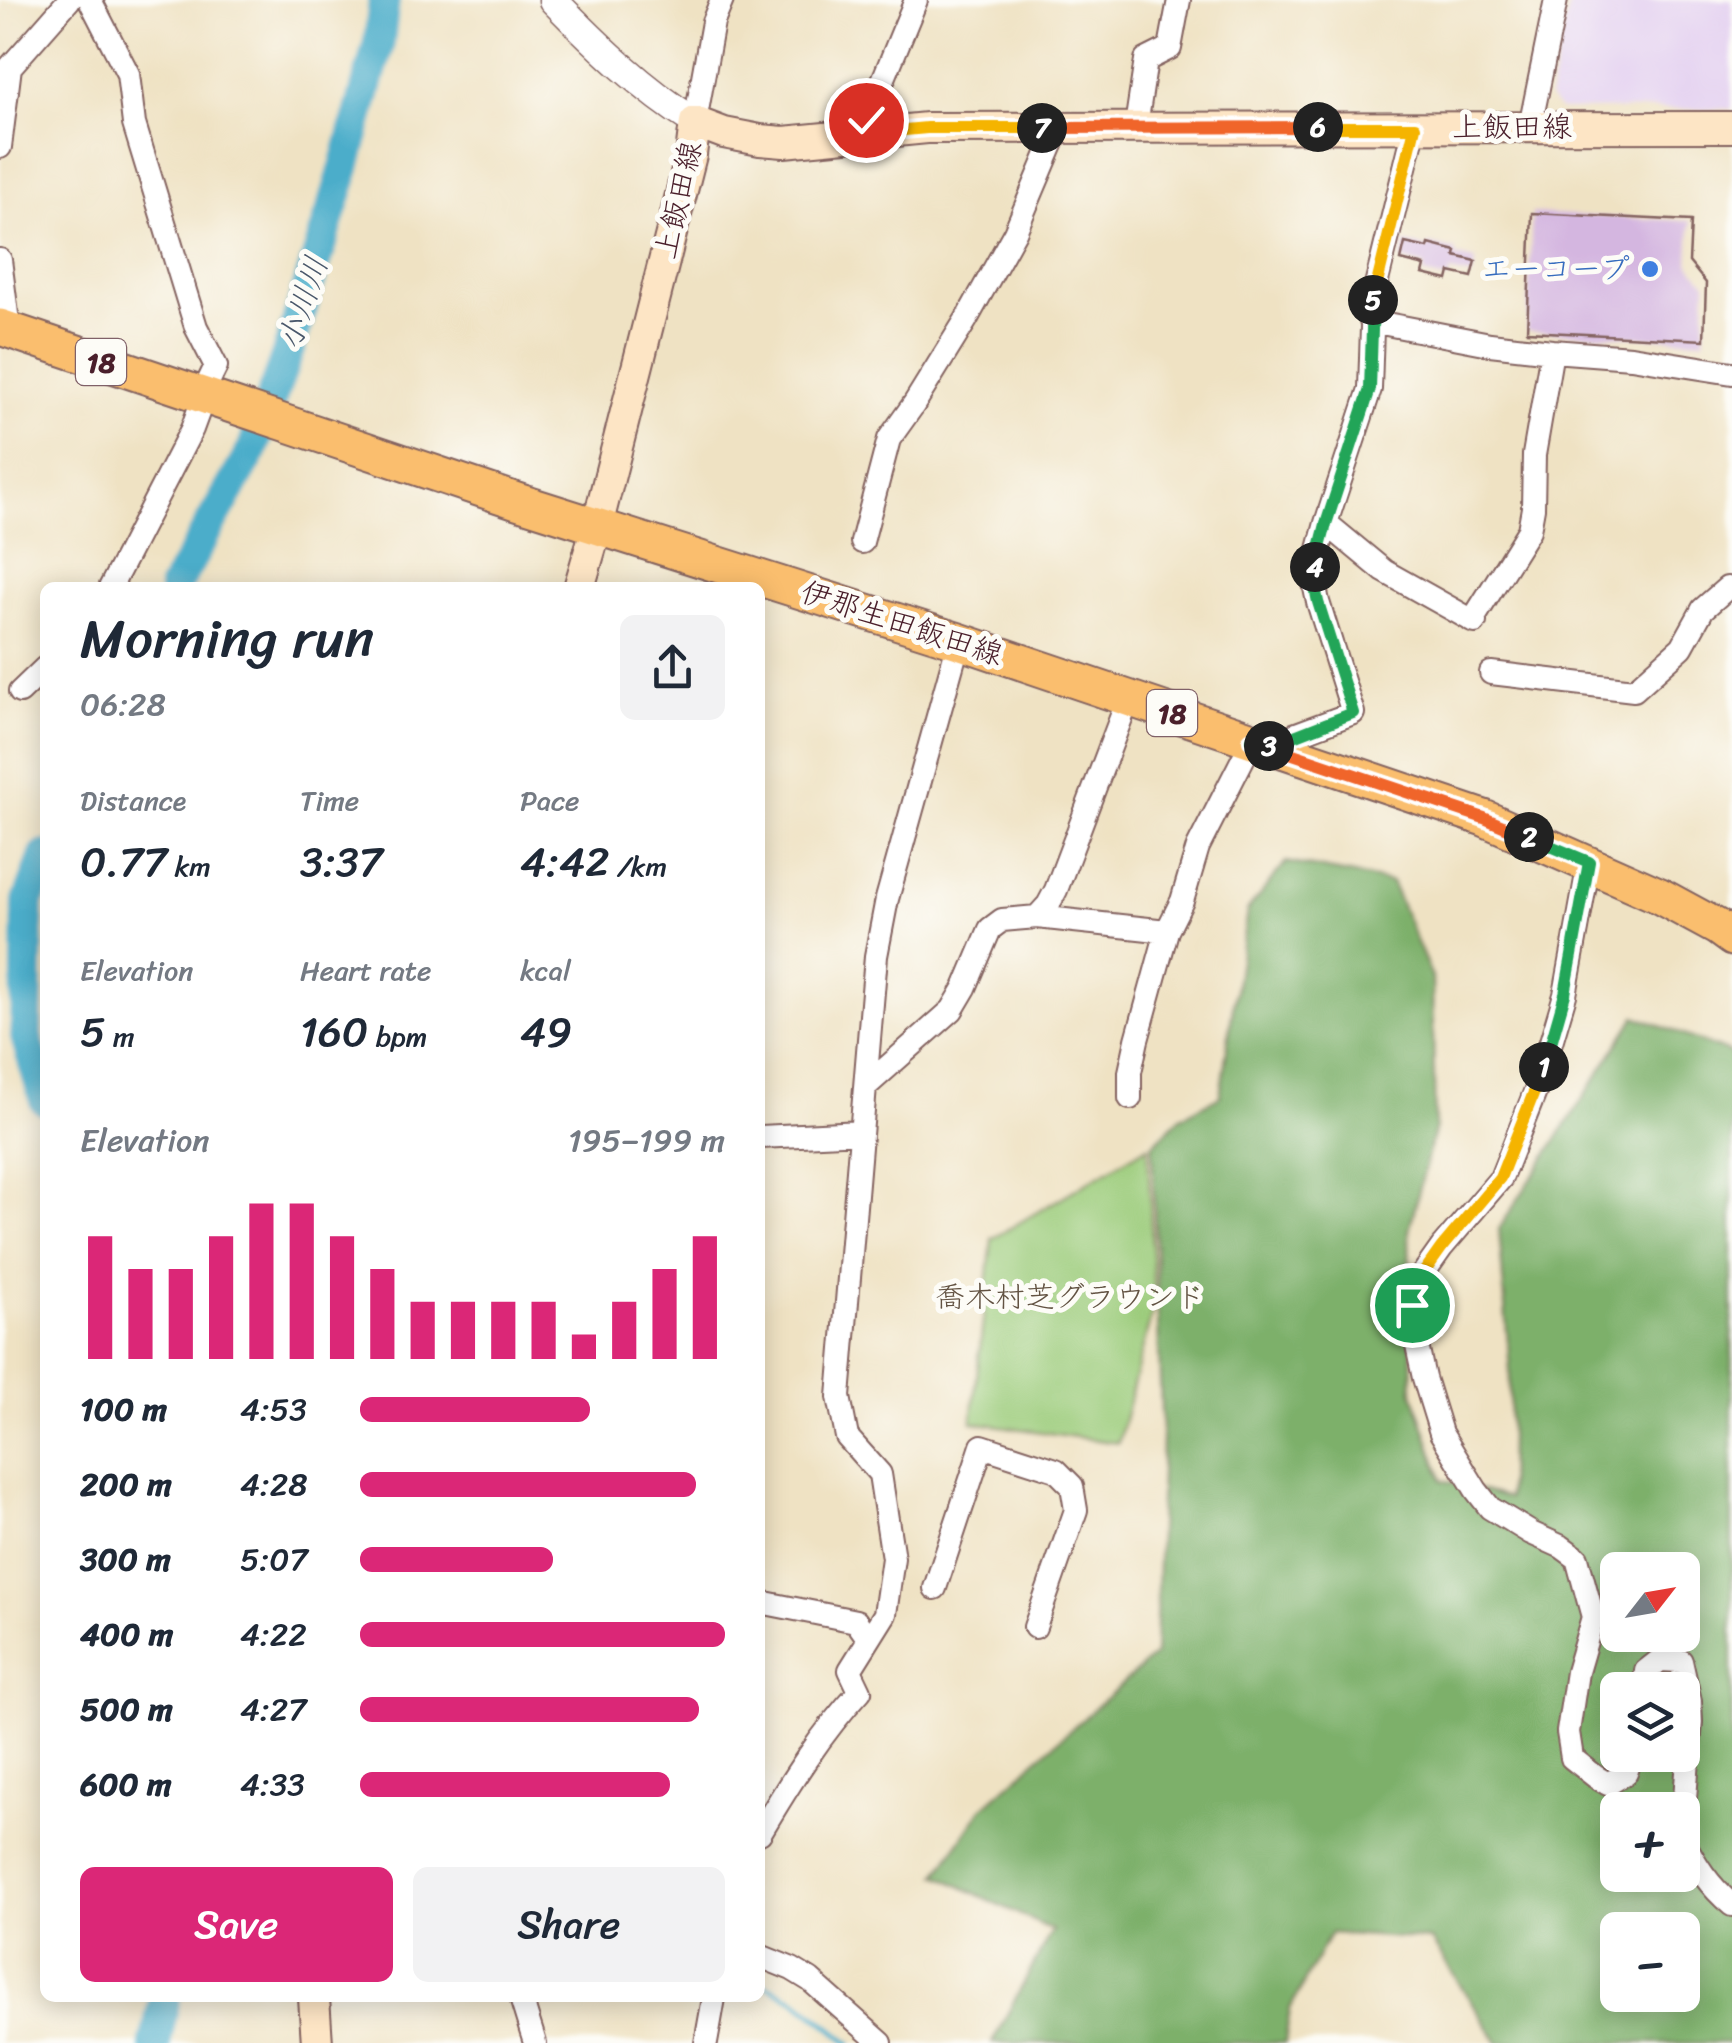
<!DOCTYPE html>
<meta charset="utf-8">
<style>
body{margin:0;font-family:Sriracha,"Klee One",sans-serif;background:#f2f2f3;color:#1f2937;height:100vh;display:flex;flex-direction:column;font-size:38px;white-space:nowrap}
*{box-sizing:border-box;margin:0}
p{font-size:32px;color:#747a83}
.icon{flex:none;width:55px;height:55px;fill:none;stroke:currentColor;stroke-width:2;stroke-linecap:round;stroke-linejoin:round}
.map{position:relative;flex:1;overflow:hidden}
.drawer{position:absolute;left:40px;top:582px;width:725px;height:1420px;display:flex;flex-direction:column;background:#fff;border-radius:15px;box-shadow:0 5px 25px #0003}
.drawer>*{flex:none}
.needle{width:65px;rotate:59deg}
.tools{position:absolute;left:1600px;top:1552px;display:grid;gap:20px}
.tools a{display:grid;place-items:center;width:100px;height:100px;border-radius:15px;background:#fff;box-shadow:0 5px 25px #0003;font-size:50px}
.pin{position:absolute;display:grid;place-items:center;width:85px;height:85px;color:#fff;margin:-42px;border:5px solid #fff;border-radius:50%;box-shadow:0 2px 10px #0007}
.km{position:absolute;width:50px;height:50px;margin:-25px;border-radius:50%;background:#222;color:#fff;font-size:28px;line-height:50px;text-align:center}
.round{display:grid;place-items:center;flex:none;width:105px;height:105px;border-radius:15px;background:#f2f2f3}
.head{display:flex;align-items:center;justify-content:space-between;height:170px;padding:0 40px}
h1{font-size:55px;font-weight:600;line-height:75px}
.stats{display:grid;grid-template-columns:repeat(3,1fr);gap:15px;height:170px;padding:10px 40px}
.stats div{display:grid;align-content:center}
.stats b{font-size:42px;font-weight:600}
.stats small{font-size:28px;font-weight:400}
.stats p{font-size:28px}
.chart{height:280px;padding:20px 40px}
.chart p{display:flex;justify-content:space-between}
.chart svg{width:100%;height:180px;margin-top:10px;stroke:#db2777;stroke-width:6}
.primary-button{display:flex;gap:20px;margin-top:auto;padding:20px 40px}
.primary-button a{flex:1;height:115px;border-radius:15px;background:#db2777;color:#fff;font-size:40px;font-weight:600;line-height:115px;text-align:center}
.primary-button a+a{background:#f2f2f3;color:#1f2937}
ul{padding:0 40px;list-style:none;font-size:32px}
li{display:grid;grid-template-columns:160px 120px 1fr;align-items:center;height:75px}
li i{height:25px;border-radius:12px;background:#db2777}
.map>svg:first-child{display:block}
</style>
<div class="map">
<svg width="1732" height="2043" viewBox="0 0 1732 2043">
<rect width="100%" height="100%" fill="#fdfcf7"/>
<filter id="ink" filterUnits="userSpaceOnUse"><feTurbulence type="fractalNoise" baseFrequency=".01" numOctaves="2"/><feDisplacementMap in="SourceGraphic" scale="20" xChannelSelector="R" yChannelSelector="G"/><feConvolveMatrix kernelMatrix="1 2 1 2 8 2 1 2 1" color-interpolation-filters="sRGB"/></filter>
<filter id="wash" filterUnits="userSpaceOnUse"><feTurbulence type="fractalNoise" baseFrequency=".0048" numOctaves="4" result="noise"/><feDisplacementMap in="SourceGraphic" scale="40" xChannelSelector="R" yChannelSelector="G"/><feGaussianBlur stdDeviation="2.25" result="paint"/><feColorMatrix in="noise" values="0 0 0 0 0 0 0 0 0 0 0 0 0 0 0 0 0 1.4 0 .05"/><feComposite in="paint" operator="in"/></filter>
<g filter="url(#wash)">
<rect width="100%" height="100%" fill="#efe2c3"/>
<path fill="#e5d3f1" d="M1570,0H1732V109L1559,110L1549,98Z"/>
<path fill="#9ccc7b" stroke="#737653" stroke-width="2.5" d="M1148,1146L1154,1305L1118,1443L972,1422L992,1239Z"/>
<path fill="#7db06b" stroke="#64684b" stroke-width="2.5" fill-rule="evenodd" d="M1286,862L1391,882L1432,977L1435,1127L1409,1231L1413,1393L1442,1480L1508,1498L1510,1371L1499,1229L1636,1016L1732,1054V2043H1498L1431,1940L1330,1933L1290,2009L1285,2043H992L1052,1930L937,1875L983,1807L1155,1655L1162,1439L1152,1145L1181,1117L1220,1096L1247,911ZM1618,1570H1682V1635H1618ZM1618,1690H1682V1755H1618ZM1618,1810H1682V1875H1618ZM1618,1930H1682V1995H1618Z"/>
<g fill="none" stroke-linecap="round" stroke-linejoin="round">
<path stroke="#4badca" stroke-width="5" d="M760,1982L796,2000L850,2043"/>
<path stroke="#4badca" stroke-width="32" d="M174,588L252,451L289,349L342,178L379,42L384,0
M45,856L28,902L26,1037L45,1100
M155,2043L165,1998"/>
</g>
<g id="blocks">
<path fill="#d4b6e0" d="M1532,213L1691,221L1689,262L1706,283L1704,340L1527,331Z
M1405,243L1428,248L1429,244L1456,251L1455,256L1476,261L1472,277L1450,272L1448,280L1423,274L1425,266L1401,260Z"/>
</g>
</g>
<g filter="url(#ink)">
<use href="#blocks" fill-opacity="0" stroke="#846360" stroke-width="2.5"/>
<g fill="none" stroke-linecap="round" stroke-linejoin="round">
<g stroke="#846360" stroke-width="26">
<path id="minor" d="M90,0L128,74L134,124L196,327L216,366L202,395
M695,122L713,22L722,0
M1136,126L1146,60L1170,48L1179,0
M1530,127L1556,0
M861,134L916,0
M0,147L10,67L69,0
M0,260L9,330
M1371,321L1490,344L1552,351L1631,357L1732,373
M1326,523L1384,571L1475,622
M862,542L889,439L914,404L966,320L1015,232L1059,128
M110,588L192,429L199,410
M1472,621L1529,530L1533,508L1534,455L1552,351
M1491,673L1634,690L1682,647L1703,609L1727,588
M20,692L45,668
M1589,863L1565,995L1539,1082L1501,1178L1442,1247L1420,1278L1412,1305L1416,1341L1424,1378L1441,1433L1476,1490L1490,1508L1531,1533L1562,1547L1577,1558L1593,1617L1577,1672L1568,1732L1572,1758L1596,1777L1608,1784L1626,1773L1632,1755
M1037,917L1048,905L1056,890L1129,697
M865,1087L952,1010L965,988L990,929L1002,920L1037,917L1167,931
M1130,1098V1072L1137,1040L1167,931L1182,901L1198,847L1252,741L1283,739L1353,713L1318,602L1314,583V568L1326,523L1370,389L1373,297L1415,127
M760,1137L861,1132
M935,1588L982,1446L1056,1470L1072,1486L1076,1510L1035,1627
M760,1602L856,1621L868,1638
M1644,1690L1646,1671L1660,1660L1681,1661L1690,1701L1691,1722L1682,1836
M760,1833C789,1784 821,1733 860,1691L850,1670L885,1614L893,1558L880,1474L847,1437L839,1397L876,956L887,899L959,641
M1682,1838C1695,1864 1709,1886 1732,1905
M760,1956L792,1969L810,1980L881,2043
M521,1998L535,2043
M706,2043L714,1998"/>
</g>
<g stroke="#846360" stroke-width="31">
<path id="tertiary" d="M553,0C597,45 642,89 695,122"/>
</g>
<g stroke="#846360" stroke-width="34">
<path id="secondary" d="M579,588L597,526L691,155L695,122L724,133L760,140L784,142L927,128L1732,127
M314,1998L317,2043"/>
</g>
<g stroke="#846360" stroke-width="39">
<path id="primary" d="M0,327L517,501L959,641L1484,818L1658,895L1717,927L1732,938"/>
</g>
<use href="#minor" stroke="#fff" stroke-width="22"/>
<use href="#tertiary" stroke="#fff" stroke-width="28"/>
<use href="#secondary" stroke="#fde5c5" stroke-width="30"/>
<use href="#primary" stroke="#fabe6e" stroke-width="35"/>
</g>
</g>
<g fill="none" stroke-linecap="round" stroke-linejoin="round" filter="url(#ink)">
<g stroke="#fff" stroke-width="20">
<path id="split-1" d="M1412,1305L1420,1278L1442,1247L1500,1178L1544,1067"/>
</g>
<g stroke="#fff" stroke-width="20">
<path id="split-2" d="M1529,837L1589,862L1565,994L1544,1067"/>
</g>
<g stroke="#fff" stroke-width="20">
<path id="split-3" d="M1269,746L1484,818L1529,837"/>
</g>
<g stroke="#fff" stroke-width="20">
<path id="split-4" d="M1269,746L1252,740H1284L1353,713L1318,602L1314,583L1315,567"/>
</g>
<g stroke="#fff" stroke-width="20">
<path id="split-5" d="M1315,567L1326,524L1370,389L1373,300"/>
</g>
<g stroke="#fff" stroke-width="20">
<path id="split-6" d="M1318,127H1415L1373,300"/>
</g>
<g stroke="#fff" stroke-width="20">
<path id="split-7" d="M1042,128L1318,127"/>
</g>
<g stroke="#fff" stroke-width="20">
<path id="split-8" d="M866,120L861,134L927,128H1042"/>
</g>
<use href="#split-1" stroke="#f5b400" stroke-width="12"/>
<use href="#split-2" stroke="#22a559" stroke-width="12"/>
<use href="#split-3" stroke="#f0652b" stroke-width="12"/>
<use href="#split-4" stroke="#22a559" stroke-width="12"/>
<use href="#split-5" stroke="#22a559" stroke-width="12"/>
<use href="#split-6" stroke="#f5b400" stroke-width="12"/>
<use href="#split-7" stroke="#f0652b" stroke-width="12"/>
<use href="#split-8" stroke="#f5b400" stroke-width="12"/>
</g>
<circle fill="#3f7fe0" stroke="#fdfcf7" stroke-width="4" cx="1650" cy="269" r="10"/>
<g text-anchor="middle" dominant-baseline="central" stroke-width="10" stroke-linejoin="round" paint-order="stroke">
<g fill="#fdfcf7" stroke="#806168" stroke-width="2.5">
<rect x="76" y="339" width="50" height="46" rx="8"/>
<rect x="1147" y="690" width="50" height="46" rx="8"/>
</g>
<g font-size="28" font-weight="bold" fill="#4a1f2b">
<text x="101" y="362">18</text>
<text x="1172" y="713">18</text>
</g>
<g font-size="30" fill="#4a1f2b" stroke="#fdfcf7">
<text x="1512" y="127">上飯田線</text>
<text transform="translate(678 200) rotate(-77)">上飯田線</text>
<text transform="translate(902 623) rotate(18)">伊那生田飯田線</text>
</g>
<g font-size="30" fill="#366cbe" stroke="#fdfcf7" text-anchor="end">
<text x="1630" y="269">エーコープ</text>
</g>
<g font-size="30" fill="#635343" stroke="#fdfcf7">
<text x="1070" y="1297">喬木村芝グラウンド</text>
</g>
<g font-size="32" font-style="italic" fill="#4a586b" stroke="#fdfcf7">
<text transform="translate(303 303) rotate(-72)">小川川</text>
</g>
</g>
</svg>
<div class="tools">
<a><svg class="needle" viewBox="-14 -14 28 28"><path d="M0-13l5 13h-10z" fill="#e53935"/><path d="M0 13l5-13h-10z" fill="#747a83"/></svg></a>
<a><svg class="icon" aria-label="layers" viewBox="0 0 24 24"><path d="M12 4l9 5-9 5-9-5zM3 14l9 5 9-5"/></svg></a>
<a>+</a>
<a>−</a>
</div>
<div class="pin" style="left:1412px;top:1305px;background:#1e9e55"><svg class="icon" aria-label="arrive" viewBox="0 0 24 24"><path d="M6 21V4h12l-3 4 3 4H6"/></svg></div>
<div class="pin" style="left:866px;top:120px;background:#d93025"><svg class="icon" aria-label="check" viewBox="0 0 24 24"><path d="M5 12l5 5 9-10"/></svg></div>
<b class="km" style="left:1544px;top:1067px">1</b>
<b class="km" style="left:1529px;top:837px">2</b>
<b class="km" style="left:1269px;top:746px">3</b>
<b class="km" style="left:1315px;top:567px">4</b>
<b class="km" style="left:1373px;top:300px">5</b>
<b class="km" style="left:1318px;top:127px">6</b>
<b class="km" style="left:1042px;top:128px">7</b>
<section class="drawer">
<div class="head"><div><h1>Morning run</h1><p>06:28</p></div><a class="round"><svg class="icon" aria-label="share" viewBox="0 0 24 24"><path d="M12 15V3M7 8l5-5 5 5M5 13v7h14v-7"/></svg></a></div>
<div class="stats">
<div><p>Distance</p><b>0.77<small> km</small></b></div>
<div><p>Time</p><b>3:37</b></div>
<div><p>Pace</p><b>4:42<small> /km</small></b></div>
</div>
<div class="stats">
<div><p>Elevation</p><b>5<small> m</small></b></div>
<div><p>Heart rate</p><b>160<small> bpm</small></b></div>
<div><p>kcal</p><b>49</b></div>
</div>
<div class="chart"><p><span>Elevation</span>195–199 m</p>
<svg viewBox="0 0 160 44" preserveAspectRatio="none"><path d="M5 44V14M15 44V22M25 44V22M35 44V14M45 44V6M55 44V6M65 44V14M75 44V22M85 44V30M95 44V30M105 44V30M115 44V30M125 44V38M135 44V30M145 44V22M155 44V14"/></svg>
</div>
<ul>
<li><b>100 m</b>4:53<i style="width:63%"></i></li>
<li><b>200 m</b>4:28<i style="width:92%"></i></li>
<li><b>300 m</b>5:07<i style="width:53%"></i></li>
<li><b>400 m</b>4:22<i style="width:100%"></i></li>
<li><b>500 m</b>4:27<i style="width:93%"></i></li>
<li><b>600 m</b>4:33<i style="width:85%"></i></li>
</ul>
<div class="primary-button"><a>Save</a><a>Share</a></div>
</section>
</div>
